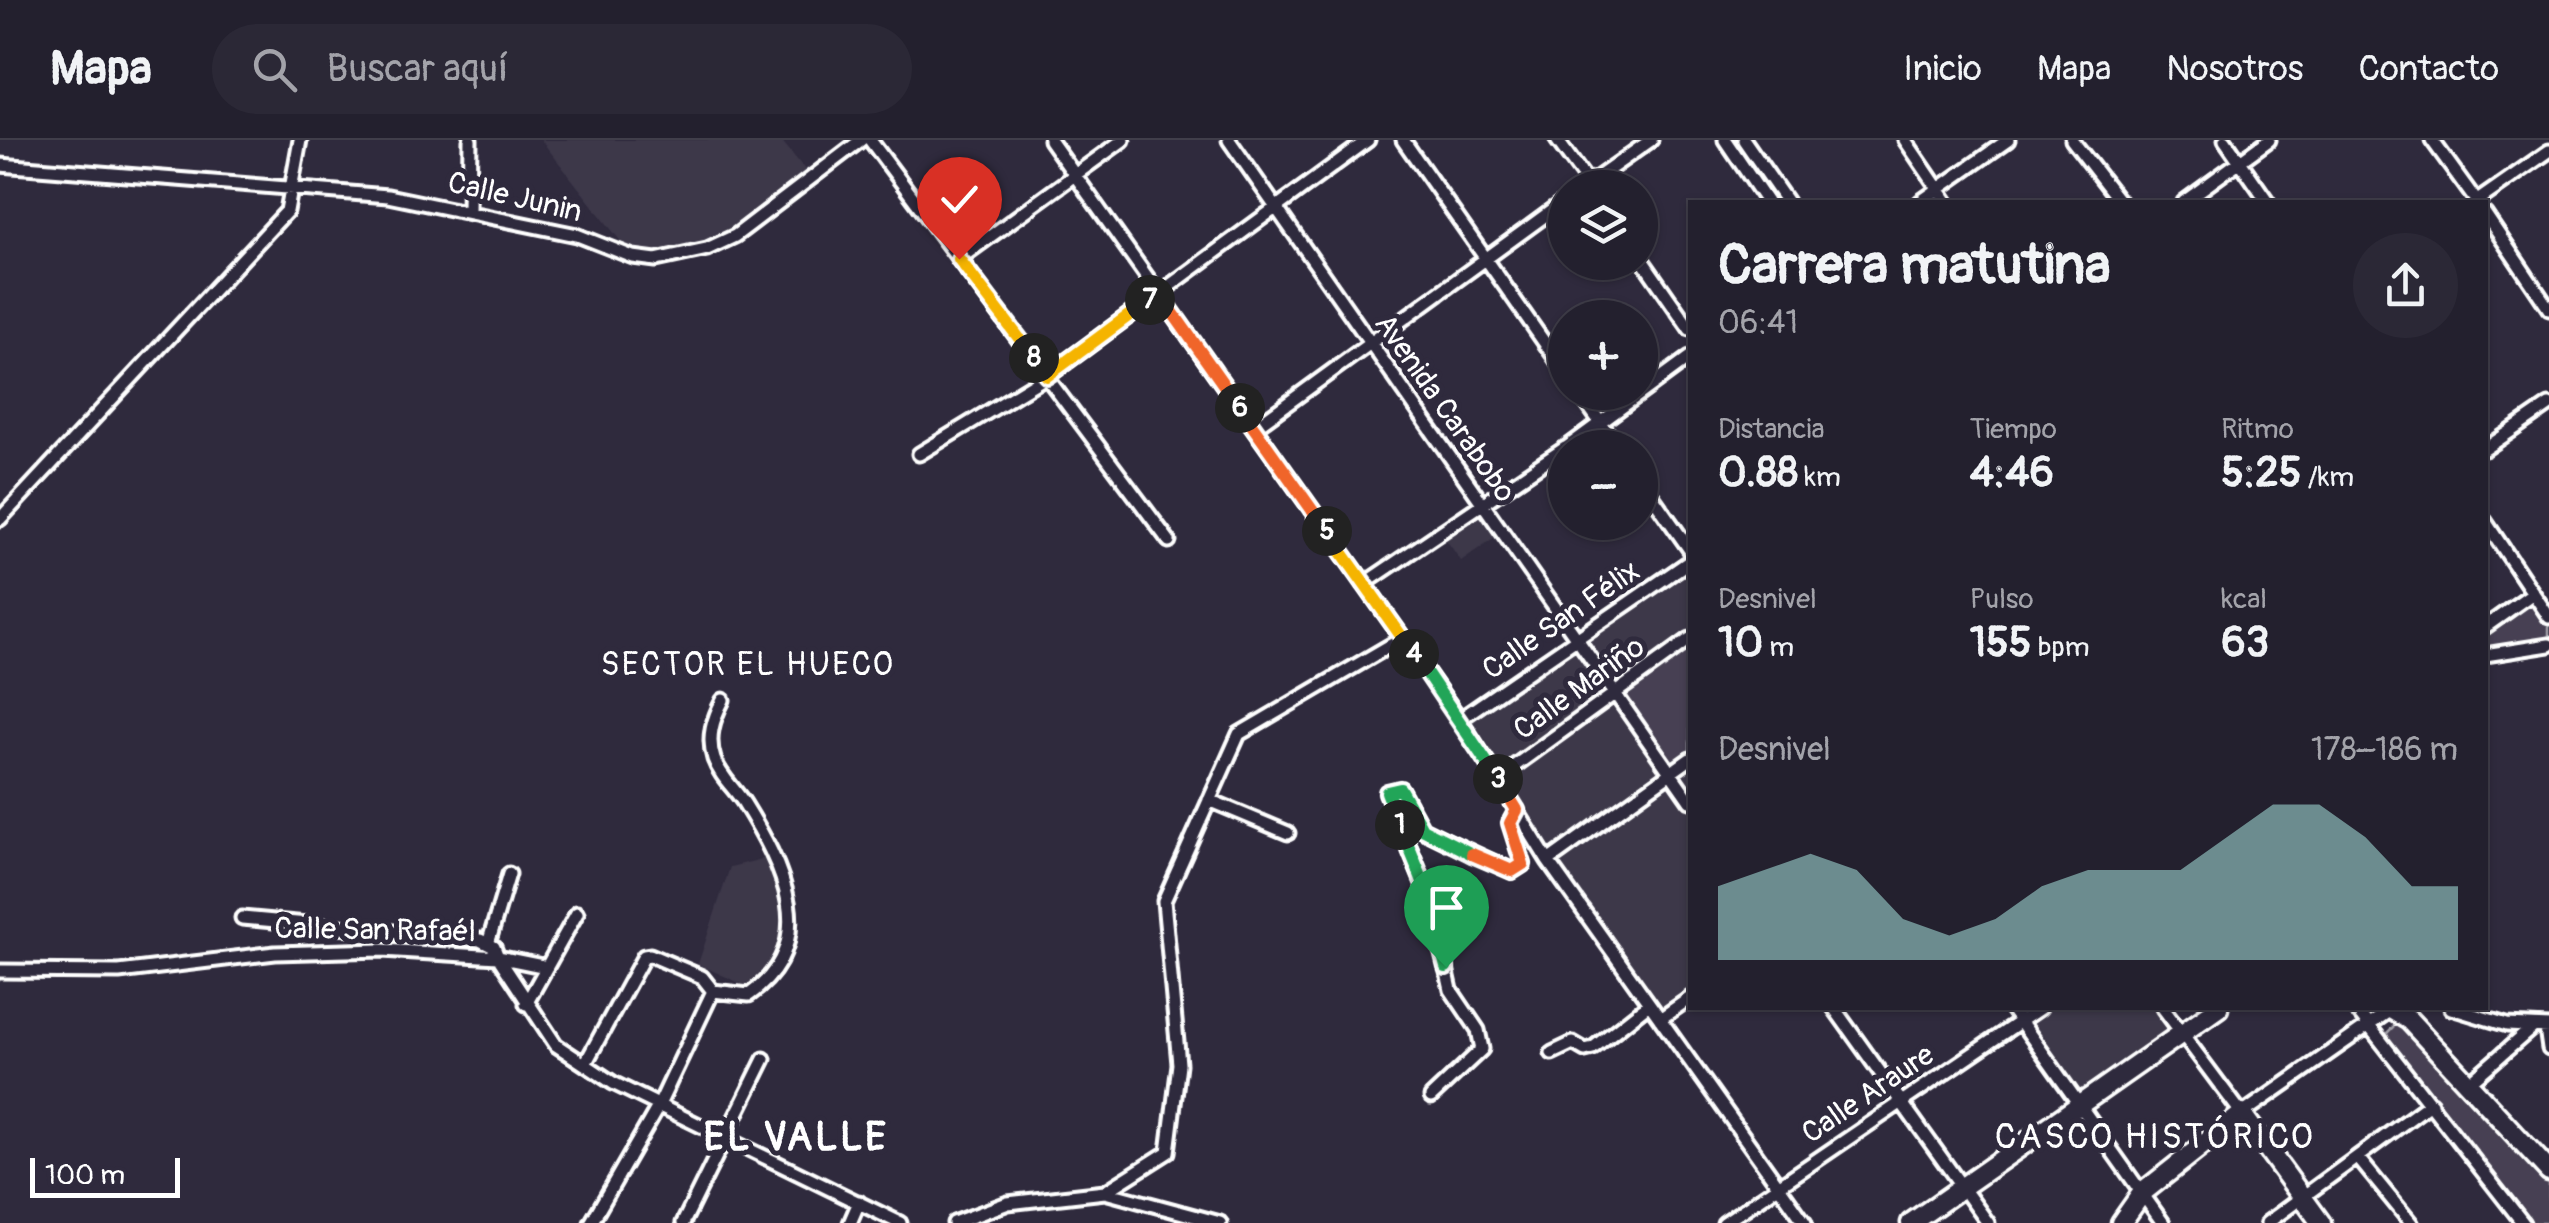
<!DOCTYPE html>
<html lang="es">
<meta charset="utf-8">
<style>
body{margin:0;font-family:Pangolin,sans-serif;background:#2b2836;color:#f1f3f6;height:100vh;display:flex;flex-direction:column;font-size:38px;white-space:nowrap}
*{box-sizing:border-box;margin:0}
p{font-size:32px;color:#a3a3aa}
.icon{flex:none;width:55px;height:55px;fill:none;stroke:currentColor;stroke-width:2;stroke-linecap:round;stroke-linejoin:round}
.map{position:relative;flex:1;overflow:hidden}
.details{position:absolute;left:1688px;top:60px;width:800px;height:810px;display:flex;flex-direction:column;background:#23202e;border-radius:0px;box-shadow:0 2px 8px #0004,0 0 0 2px #403e4a}
.details>*{flex:none}
.controls{position:absolute;left:1548px;top:30px;display:grid;gap:20px}
.controls a{display:grid;place-items:center;width:110px;height:110px;border-radius:50%;background:#23202e;box-shadow:0 2px 8px #0004,0 0 0 2px #403e4a;font-size:50px}
.scale{position:absolute;left:30px;bottom:25px;width:150px;box-sizing:border-box;padding-left:10px;border:5px solid #fff;border-top:0;font-size:28px;line-height:35px;white-space:nowrap;color:#fff;-webkit-text-stroke:8px #2f2a3d;paint-order:stroke}
.pin{position:absolute;display:grid;place-items:center;width:85px;height:85px;color:#fff;margin:-102px -42px;border-radius:50% 50% 50% 0;rotate:-45deg;box-shadow:0 0 10px #0007}
.pin .icon{rotate:45deg}
.km{position:absolute;width:50px;height:50px;margin:-25px;border-radius:50%;background:#222;color:#fff;font-size:28px;line-height:50px;text-align:center}
.round{display:grid;place-items:center;flex:none;width:105px;height:105px;border-radius:52px;background:#2b2836}
.overview{display:flex;align-items:center;justify-content:space-between;height:170px;padding:0 30px}
h1{font-size:55px;font-weight:800;line-height:75px}
.metrics{display:grid;grid-template-columns:repeat(3,1fr);gap:15px;height:170px;padding:10px 30px}
.metrics div{display:grid;align-content:center}
.metrics b{font-size:42px;font-weight:800}
.metrics small{font-size:28px;font-weight:400}
.metrics p{font-size:28px}
.chart{height:280px;padding:20px 30px}
.chart p{display:flex;justify-content:space-between}
.chart svg{width:100%;height:180px;margin-top:10px;fill:#8bbbb9;opacity:.7}
header{display:flex;align-items:center;gap:60px;box-sizing:border-box;height:140px;padding:0 50px;background:#23202e;border-bottom:2px solid #403e4a}
header strong{font-size:48px}
nav{display:flex;gap:55px;margin-inline-start:auto;font-size:35px}
.search{width:700px;height:90px;background:#2b2836;display:flex;align-items:center;gap:25px;box-sizing:border-box;padding:0 35px;border-radius:55px;color:#a3a3aa;font-size:38px}
.map>svg:first-child{display:block}
</style>
<header>
<strong>Mapa</strong>
<div class="search"><svg class="icon" aria-label="search" viewBox="0 0 24 24"><circle cx="10" cy="10" r="6"/><path d="M15 15l6 6"/></svg>Buscar aquí</div>
<nav><a>Inicio</a><a>Mapa</a><a>Nosotros</a><a>Contacto</a></nav>
</header>
<div class="map">
<svg width="2549" height="1083" viewBox="0 0 2549 1083">
<rect width="100%" height="100%" fill="#2f2a3d"/>
<filter id="ink" filterUnits="userSpaceOnUse"><feTurbulence type="fractalNoise" baseFrequency=".01" numOctaves="2"/><feDisplacementMap in="SourceGraphic" scale="20" xChannelSelector="R" yChannelSelector="G"/><feConvolveMatrix kernelMatrix="1 2 1 2 8 2 1 2 1" color-interpolation-filters="sRGB"/></filter>
<g filter="url(#ink)">
<path fill="#3c3749" d="M541,0H781L811,37L707,109L633,117Z
M1478,373L1495,397L1461,421L1444,397Z
M1690,421V858L1660,879L1460,579Z
M766,718L787,759L784,793L764,839L748,847L698,824L730,727Z
M2041,868H2160L2178,895L2079,964L2021,881Z"/>
<path fill="#464152" stroke="#a2a0a8" stroke-width="2.5" d="M2533,453L2549,477V505L2485,515V487Z
M1690,504V612L1671,625L1621,552Z
M2397,883L2405,885L2549,1039V1083H2526L2389,903L2387,893Z"/>
<g fill="none" stroke-linecap="round" stroke-linejoin="round">
<g stroke="#fff" stroke-width="19">
<path id="minor" d="M870,0L1169,401
M1050,0L1460,579L1548,721L1805,1083
M1229,0L1690,661
M1403,0L1565,232
M1557,0L1592,48
M1725,0L1767,62
M1744,0L1787,62
M1905,0L1947,62
M2072,0L2120,62
M2225,0L2268,62
M2432,0L2477,62
M0,25L388,56L577,95L633,117L656,120L707,109L735,96L861,0
M1583,48L1651,0
M1920,62L2008,0
M2184,62L2269,0
M2476,62L2549,11
M469,70L470,0
M2485,74L2549,169
M1640,117L1690,189
M959,119L1123,0
M1579,252L1618,308
M1254,288L1565,61
M1566,308L1690,217
M2485,309L2549,265
M919,314L1047,236L1368,0
M1640,339L1690,410
M0,379L287,71L300,0
M2485,381L2549,477
M1364,444L1565,308
M2485,487L2533,453
M2485,515L2549,505
M1460,579L1690,421
M1498,638L1690,499
M1209,660L1288,693
M1548,721L1690,619
M242,778L480,800L494,807L498,817L547,827
M488,804L509,734
M0,831L119,832L275,813L382,810L498,817L556,905L613,943L900,1083
M713,851L749,855C822,803 782,724 744,663C734,648 720,636 714,619C707,598 713,579 723,560
M526,864L577,773
M1834,868L1988,1083
M2011,868L2163,1083
M2163,868L2242,974L2392,869
M2355,868L2523,1083
M2451,868L2507,885L2549,887
M1660,879L1690,858
M2546,888L2549,909
M1552,913L1573,903L1585,910L1593,908L1649,864
M585,924L644,816L650,815L702,837L713,851L659,965L591,1083
M2469,943L2533,887
M1431,957L1482,909L1478,890L1451,850L1432,765L1387,653L1400,649L1421,689L1512,731L1523,724L1510,683L1517,670
M2358,1018L2411,1083
M1105,1052L1220,1083
M683,1083L764,919
M850,1083L859,1062
M954,1083L1008,1063L1105,1052L1168,1012L1179,924L1164,761L1239,594L1403,498
M1724,1083L2040,868
M2267,1083L2431,963"/>
</g>
<g stroke="#fff" stroke-width="25">
<path id="secondary" d="M2389,868L2409,880L2549,1031
M1911,1083L2218,868
M2121,1083L2142,1053L2242,974L2321,1083"/>
</g>
<use href="#minor" stroke="#2f2a3d" stroke-width="11"/>
<use href="#secondary" stroke="#2f2a3d" stroke-width="18"/>
</g>
</g>
<g fill="none" stroke-linecap="round" stroke-linejoin="round" filter="url(#ink)">
<g stroke="#fff" stroke-width="20">
<path id="split-1" d="M1400,685L1424,744L1446,827"/>
</g>
<g stroke="#fff" stroke-width="20">
<path id="split-2" d="M1400,685L1387,652L1400,649L1422,689L1472,714"/>
</g>
<g stroke="#fff" stroke-width="20">
<path id="split-3" d="M1472,714L1512,731L1523,724L1510,683L1517,670L1498,639"/>
</g>
<g stroke="#fff" stroke-width="20">
<path id="split-4" d="M1414,514L1498,639"/>
</g>
<g stroke="#fff" stroke-width="20">
<path id="split-5" d="M1327,391L1414,514"/>
</g>
<g stroke="#fff" stroke-width="20">
<path id="split-6" d="M1240,268L1327,391"/>
</g>
<g stroke="#fff" stroke-width="20">
<path id="split-7" d="M1150,160L1159,153L1240,268"/>
</g>
<g stroke="#fff" stroke-width="20">
<path id="split-8" d="M1034,218L1047,236L1150,160"/>
</g>
<g stroke="#fff" stroke-width="20">
<path id="split-9" d="M959,119L1034,218"/>
</g>
<use href="#split-1" stroke="#22a559" stroke-width="12"/>
<use href="#split-2" stroke="#22a559" stroke-width="12"/>
<use href="#split-3" stroke="#f0652b" stroke-width="12"/>
<use href="#split-4" stroke="#22a559" stroke-width="12"/>
<use href="#split-5" stroke="#f5b400" stroke-width="12"/>
<use href="#split-6" stroke="#f0652b" stroke-width="12"/>
<use href="#split-7" stroke="#f0652b" stroke-width="12"/>
<use href="#split-8" stroke="#f5b400" stroke-width="12"/>
<use href="#split-9" stroke="#f5b400" stroke-width="12"/>
</g>
<g text-anchor="middle" dominant-baseline="central" stroke-width="10" stroke-linejoin="round" paint-order="stroke">
<g font-size="30" fill="#fff" stroke="#2f2a3d">
<text transform="translate(515 57) rotate(13)">Calle Junin</text>
<text transform="translate(1445 268) rotate(55)">Avenida Carabobo</text>
<text transform="translate(1561 480) rotate(-35)">Calle San Félix</text>
<text transform="translate(1579 548) rotate(-36)">Calle Mariño</text>
<text transform="translate(375 790) rotate(1)">Calle San Rafaél</text>
<text transform="translate(1868 954) rotate(-34)">Calle Araure</text>
</g>
<g font-size="32" letter-spacing="2.5" fill="#fff" stroke="#2f2a3d">
<text x="748" y="525">SECTOR EL HUECO</text>
</g>
<g font-size="35" letter-spacing="2.5" fill="#fff" stroke="#2f2a3d">
<text x="2155" y="997">CASCO HISTÓRICO</text>
</g>
<g font-size="40" font-weight="bold" letter-spacing="2.5" fill="#fff" stroke="#2f2a3d">
<text x="796" y="997">EL VALLE</text>
</g>
</g>
</svg>
<div class="controls">
<a><svg class="icon" aria-label="layers" viewBox="0 0 24 24"><path d="M12 4l9 5-9 5-9-5zM3 14l9 5 9-5"/></svg></a>
<a>+</a>
<a>−</a>
</div>
<div class="scale">100 m</div>
<div class="pin" style="left:1446px;top:827px;background:#1e9e55"><svg class="icon" aria-label="arrive" viewBox="0 0 24 24"><path d="M6 21V4h12l-3 4 3 4H6"/></svg></div>
<div class="pin" style="left:959px;top:119px;background:#d93025"><svg class="icon" aria-label="check" viewBox="0 0 24 24"><path d="M5 12l5 5 9-10"/></svg></div>
<b class="km" style="left:1400px;top:685px">1</b>
<b class="km" style="left:1498px;top:639px">3</b>
<b class="km" style="left:1414px;top:514px">4</b>
<b class="km" style="left:1327px;top:391px">5</b>
<b class="km" style="left:1240px;top:268px">6</b>
<b class="km" style="left:1150px;top:160px">7</b>
<b class="km" style="left:1034px;top:218px">8</b>
<section class="details">
<div class="overview"><div><h1>Carrera matutina</h1><p>06:41</p></div><a class="round"><svg class="icon" aria-label="share" viewBox="0 0 24 24"><path d="M12 15V3M7 8l5-5 5 5M5 13v7h14v-7"/></svg></a></div>
<div class="metrics">
<div><p>Distancia</p><b>0.88<small> km</small></b></div>
<div><p>Tiempo</p><b>4:46</b></div>
<div><p>Ritmo</p><b>5:25<small> /km</small></b></div>
</div>
<div class="metrics">
<div><p>Desnivel</p><b>10<small> m</small></b></div>
<div><p>Pulso</p><b>155<small> bpm</small></b></div>
<div><p>kcal</p><b>63</b></div>
</div>
<div class="chart"><p><span>Desnivel</span>178–186 m</p>
<svg viewBox="0 0 160 44" preserveAspectRatio="none"><path d="M0 44V26L10 22L20 18L30 22L40 34L50 38L60 34L70 26L80 22L90 22L100 22L110 14L120 6L130 6L140 14L150 26L160 26V44z"/></svg>
</div>
</section>
</div>
